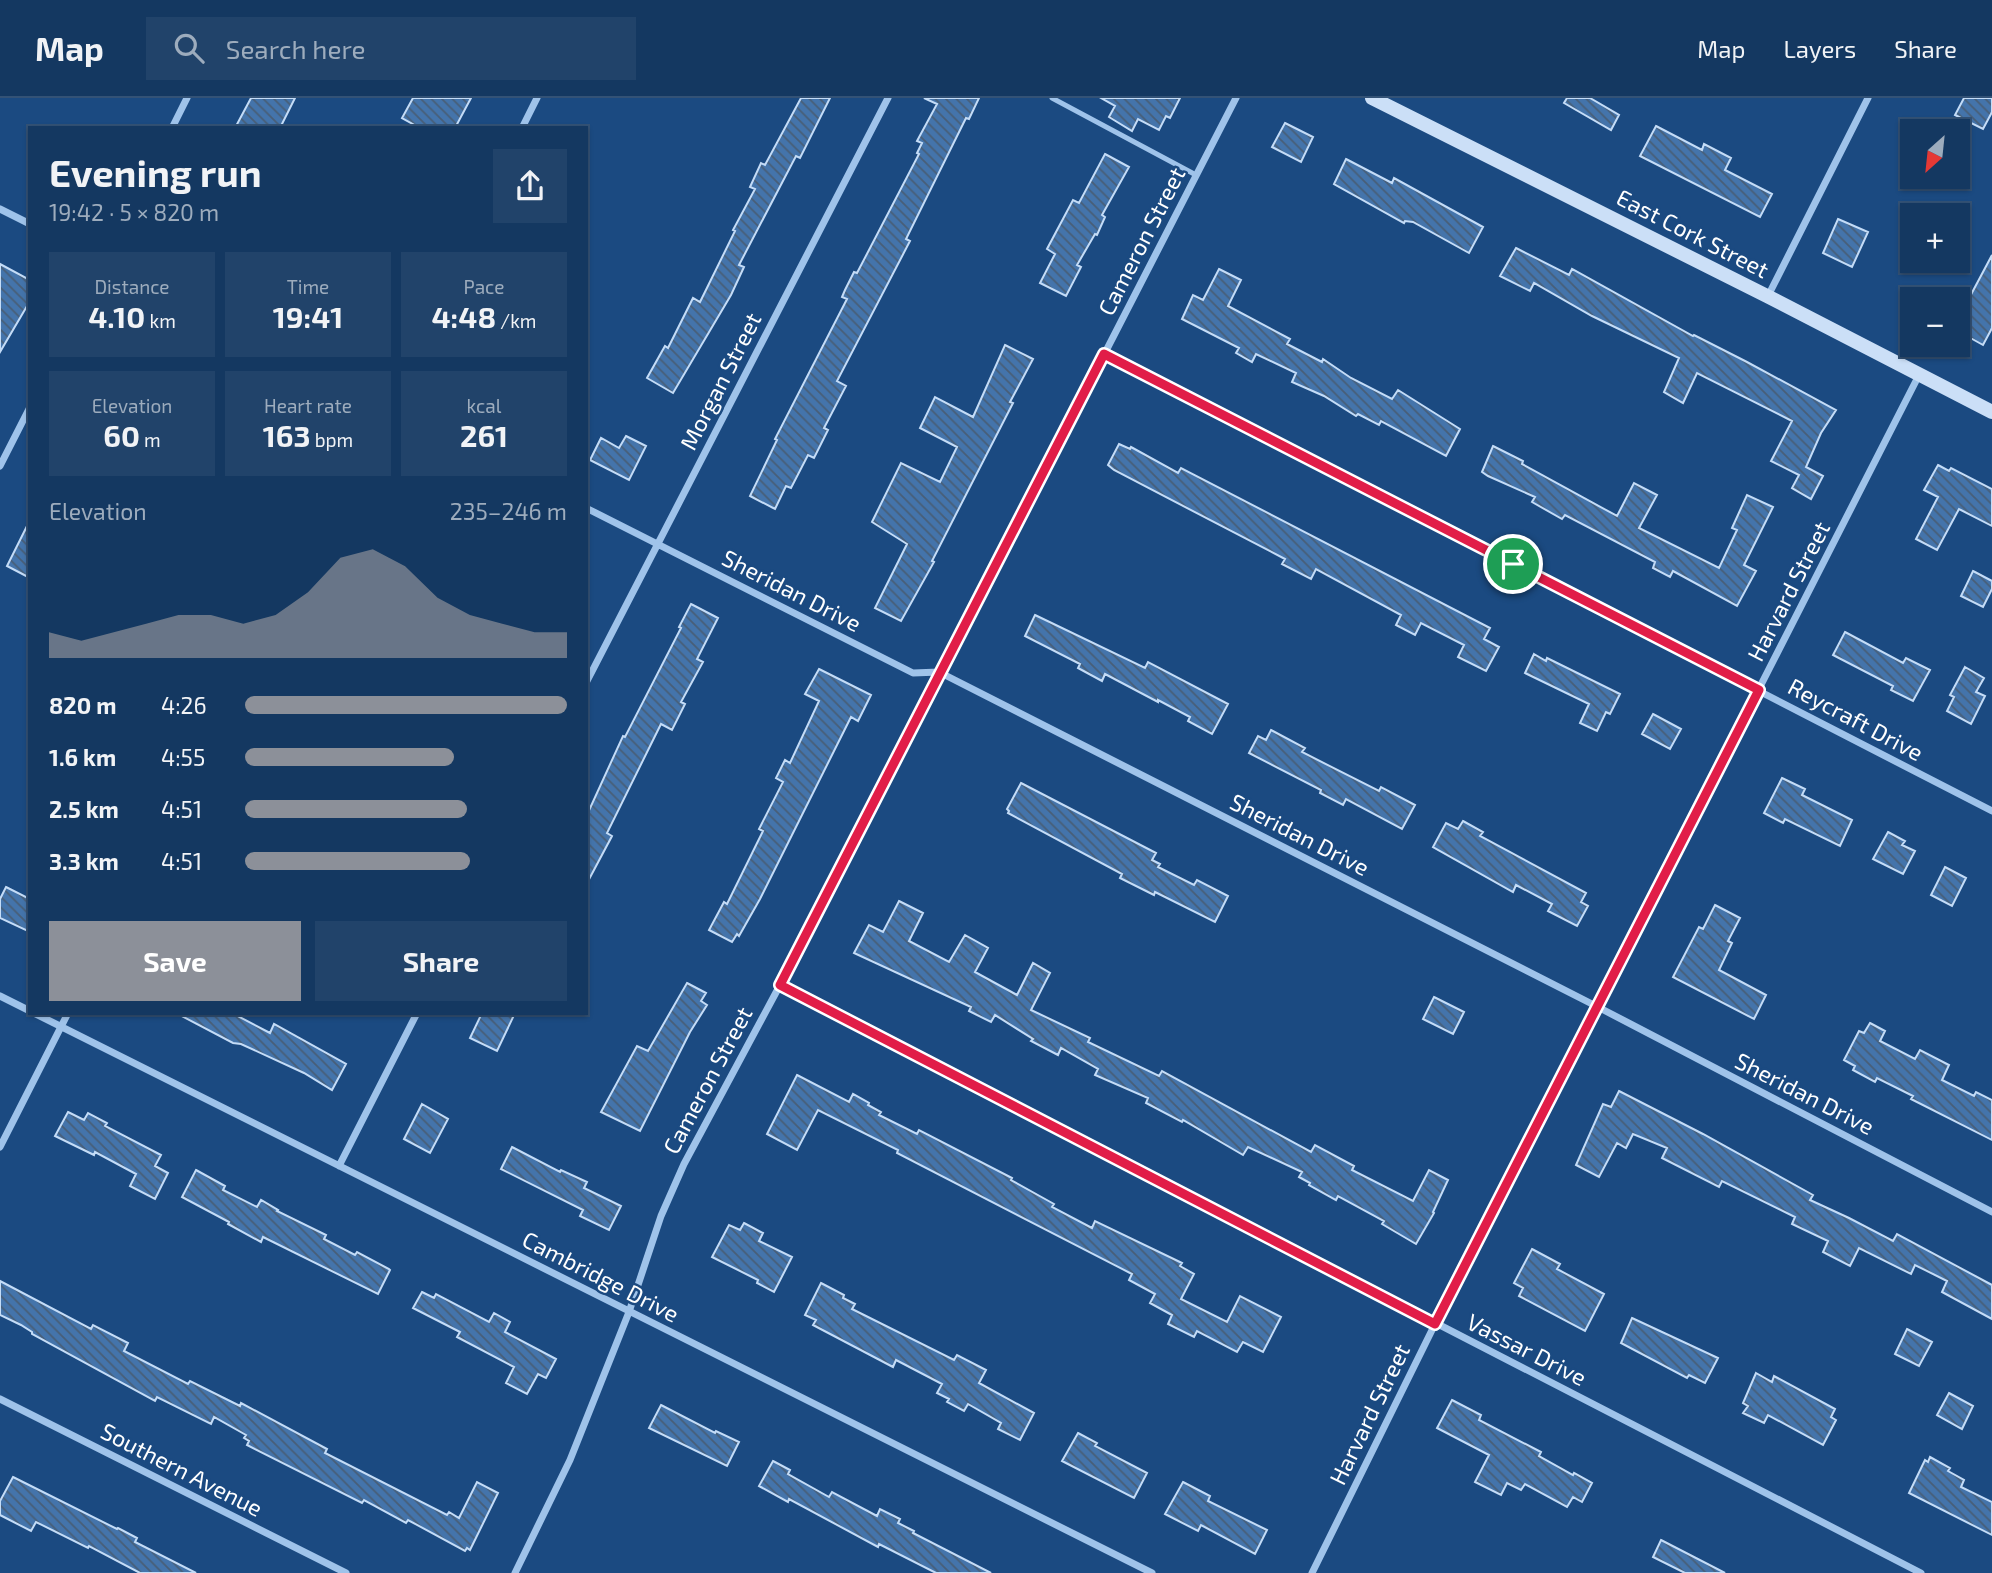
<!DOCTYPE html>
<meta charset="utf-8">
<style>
body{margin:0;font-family:"Exo 2",sans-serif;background:#21436a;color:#f1f3f6;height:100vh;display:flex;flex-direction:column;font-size:26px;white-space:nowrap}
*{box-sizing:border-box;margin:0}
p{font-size:23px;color:#9dacbd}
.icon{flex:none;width:38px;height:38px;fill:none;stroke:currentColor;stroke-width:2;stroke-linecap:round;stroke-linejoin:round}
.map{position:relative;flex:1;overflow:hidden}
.details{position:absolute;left:28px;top:28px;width:560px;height:889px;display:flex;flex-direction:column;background:#143861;border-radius:0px;box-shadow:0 2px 5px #0004,0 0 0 2px #335276}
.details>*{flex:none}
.needle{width:46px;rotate:207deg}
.tools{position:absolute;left:1900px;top:21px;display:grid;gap:14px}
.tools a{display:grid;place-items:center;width:70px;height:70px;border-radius:0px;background:#143861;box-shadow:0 2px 5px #0004,0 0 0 2px #335276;font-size:35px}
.pin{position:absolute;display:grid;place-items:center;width:60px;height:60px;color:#fff;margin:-30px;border:4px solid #fff;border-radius:50%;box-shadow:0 2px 7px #0007}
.round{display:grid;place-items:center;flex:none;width:74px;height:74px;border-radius:0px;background:#21436a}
.summary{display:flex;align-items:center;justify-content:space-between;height:119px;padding:0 21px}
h1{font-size:38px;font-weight:700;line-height:52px}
.figures{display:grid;grid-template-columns:repeat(3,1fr);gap:10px;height:119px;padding:7px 21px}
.figures div{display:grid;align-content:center;border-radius:0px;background:#21436a;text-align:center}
.figures b{font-size:30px;font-weight:700}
.figures small{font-size:19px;font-weight:400}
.figures p{font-size:19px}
.chart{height:196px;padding:14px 21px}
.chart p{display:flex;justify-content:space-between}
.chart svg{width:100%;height:126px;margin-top:7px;fill:#8c9099;opacity:.7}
.cta{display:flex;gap:14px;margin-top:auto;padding:14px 21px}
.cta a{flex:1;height:80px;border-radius:0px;background:#8c9099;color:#fff;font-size:28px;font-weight:700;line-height:80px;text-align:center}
.cta a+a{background:#21436a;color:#f1f3f6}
ul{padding:0 21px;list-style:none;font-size:23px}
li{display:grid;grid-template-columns:112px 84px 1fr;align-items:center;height:52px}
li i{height:18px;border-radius:9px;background:#8c9099}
header{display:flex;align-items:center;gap:42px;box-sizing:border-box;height:98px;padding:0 35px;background:#143861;border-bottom:2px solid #335276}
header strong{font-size:33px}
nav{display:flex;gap:38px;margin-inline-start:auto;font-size:24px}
.search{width:490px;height:63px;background:#21436a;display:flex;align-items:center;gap:18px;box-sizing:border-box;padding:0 24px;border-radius:0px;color:#9dacbd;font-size:26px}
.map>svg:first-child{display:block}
</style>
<header>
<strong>Map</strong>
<div class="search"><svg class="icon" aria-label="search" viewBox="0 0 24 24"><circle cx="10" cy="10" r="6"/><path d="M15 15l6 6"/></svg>Search here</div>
<nav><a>Map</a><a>Layers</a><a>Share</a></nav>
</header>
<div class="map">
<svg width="1992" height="1475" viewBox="0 0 1992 1475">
<defs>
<pattern id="building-back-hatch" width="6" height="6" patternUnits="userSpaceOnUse" patternTransform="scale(1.75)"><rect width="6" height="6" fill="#4474ab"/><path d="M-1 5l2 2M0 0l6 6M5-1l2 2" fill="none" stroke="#485e77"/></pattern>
</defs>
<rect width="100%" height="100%" fill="#1b4a81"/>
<path fill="url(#building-back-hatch)" stroke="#c4dcf7" stroke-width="2" d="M251,0H295L280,30H235Z
M413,0H471L455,30H420L402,20Z
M801,0H830L800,60L796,58L739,167L744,169L731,197L673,295L647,280L665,248L668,250L693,200L700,204L735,133L733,132L755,91L750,89L761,65L765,67Z
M924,0H979L969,21L966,20L906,141L910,143L837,283L846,288L824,330L828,332L814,360L808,357L791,390L786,388L775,411L750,398L777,342L775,341L847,201L842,199L845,192L854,174L857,175L919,56L917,55L922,45L917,43L937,6Z
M1101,0H1180L1170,20L1166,18L1159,32L1138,21L1132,33L1109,19L1115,8Z
M1567,0H1590L1619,17L1611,32L1564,5Z
M1964,0H1992V14L1983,31L1955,17Z
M1285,25L1313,39L1301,64L1272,49Z
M1656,28L1702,52L1704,46L1731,60L1725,72L1772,96L1760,119L1640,58Z
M1105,56L1129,69L1102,117L1105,119L1097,137L1095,136L1077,167L1081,169L1066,198L1040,185L1055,156L1047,151L1073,102L1079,105Z
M1346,61L1392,85L1394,80L1483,129L1469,155L1413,124L1405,123L1404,125L1334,86Z
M1838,121L1868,134L1852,169L1823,155Z
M1516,150L1569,177L1572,171L1693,238L1694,237L1747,264L1836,312L1821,335L1806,369L1823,378L1811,401L1792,390L1799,377L1771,363L1792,323L1697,275L1683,305L1664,294L1679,260L1592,218L1534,185L1530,193L1500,178Z
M1992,157V230L1983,247L1958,233V221Z
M0,166L30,182V203L0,254Z
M1219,171L1241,182L1228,208L1290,241L1287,246L1322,264L1323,261L1351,280L1392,301L1398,292L1460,331L1446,358L1381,323L1379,327L1358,316L1356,318L1324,298L1292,284L1296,275L1256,256L1252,264L1236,255L1239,250L1182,221L1193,197L1203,202Z
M1005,247L1033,261L1010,304L1013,305L932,463L934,464L901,523L875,510L907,446L872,424L901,365L940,384L957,349L920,330L935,299L973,319Z
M626,338L646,348L629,382L590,362L601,340L619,350Z
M1119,346L1130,351L1131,349L1178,375L1181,370L1490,530L1484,541L1499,549L1486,573L1458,559L1464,547L1421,525L1415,537L1396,527L1401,517L1316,471L1311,481L1282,466L1285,461L1114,372L1108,367Z
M1493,348L1523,363L1522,366L1617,418L1634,385L1657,397L1639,430L1719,470L1737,432L1732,430L1747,397L1773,409L1744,467L1756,473L1737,508L1673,473L1670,479L1653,470L1655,464L1565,417L1562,421L1532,404L1535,399L1488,378L1482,374Z
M1938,367L1949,373L1951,370L1992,391V428L1959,411L1937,452L1916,441L1938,399L1924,392Z
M30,422V480L7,468Z
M1973,473L1992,483V491L1983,509L1961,498Z
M691,506L718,520L697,561L703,564L681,604L685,606L672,632L661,626L607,735L612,738L586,787V719L623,638L625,639L681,530L679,529Z
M1035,517L1145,570L1148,564L1228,606L1212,636L1188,623L1190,619L1158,602V604L1105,576L1102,583L1078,570L1080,566L1025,538Z
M1845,534L1903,565L1906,560L1930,572L1913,603L1891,592L1893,588L1833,557Z
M1534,556L1546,563L1547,560L1620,596L1610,616L1606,614L1597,633L1580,625L1589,606L1525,575Z
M1965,569L1984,580L1976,594L1985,598L1971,626L1947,613L1954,599L1950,597Z
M819,571L871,597L858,623L851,619L760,801L739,838L737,836L732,844L709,832L724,804L727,806L763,733L759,731L783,684L776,680L785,662L790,665L819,603L805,596Z
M1653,616L1681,631L1670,651L1642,636Z
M1271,632L1305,650L1302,654L1379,693L1381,689L1415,707L1402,731L1346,701L1343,707L1320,695L1321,692L1249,655L1258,638L1266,642Z
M1782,680L1805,691L1802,697L1852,722L1840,748L1785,721L1783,725L1764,715Z
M1021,685L1156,755L1152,762L1160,766L1158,769L1194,787L1197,782L1228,798L1215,824L1155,794L1154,797L1120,780L1122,776L1008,715L1009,713L1007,711Z
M1463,723L1483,734L1480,738L1586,795L1581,804L1588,808L1577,828L1548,813L1552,806L1516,787L1513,794L1433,749L1446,725L1458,731Z
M1888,734L1905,743L1902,747L1915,753L1903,776L1873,761Z
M1945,769L1966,780L1952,808L1931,797Z
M6,789L30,801V834L0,820V801Z
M899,803L923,815L909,843L949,864L965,837L988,850L975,874L1017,897L1033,865L1050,875L1031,912L1090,940L1088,944L1159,978L1162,973L1311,1054L1315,1047L1354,1068L1352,1072L1413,1103L1429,1072L1448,1082L1433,1114L1434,1115L1416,1146L1382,1126L1384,1123L1338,1098L1336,1102L1309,1087L1310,1085L1299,1079L1302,1074L1248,1049L1243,1057L1183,1022L1182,1024L1146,1005L1148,1000L1095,977L1098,971L1061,950L1058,957L1031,943L1033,941L995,917L991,924L969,913L971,909L854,855L869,827L883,834Z
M1715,807L1740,820L1728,843L1732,845L1719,872L1766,897L1754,921L1673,879L1699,829L1703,831Z
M687,885L706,895L701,903L707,907L690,934L640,1033L601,1014L637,948L648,953Z
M1434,899L1464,914L1453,936L1423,921Z
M176,915H232L270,935L274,926L346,966L332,992L304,975L241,946L233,945Z
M482,915H515L497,953L470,940Z
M1870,925L1885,933L1880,943L1915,961L1920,952L1949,967L1942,982L1974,998L1976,994L1992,1002V1042L1911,1001L1913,998L1877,980L1875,984L1853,972L1855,968L1844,962L1859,933L1864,935Z
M797,977L849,1004L853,996L869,1005L868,1007L881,1014L879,1017L917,1036L919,1032L1012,1080L1011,1082L1054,1106L1052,1109L1092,1130L1095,1123L1182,1165L1180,1168L1194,1176L1181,1201L1227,1224L1240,1198L1281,1219L1263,1254L1243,1244L1237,1254L1197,1233L1194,1239L1168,1226L1172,1217L1150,1205L1155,1196L1129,1182L1132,1176L897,1055L898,1052L818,1012L797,1052L767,1036Z
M1619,993L1703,1036L1813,1097L1810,1102L1849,1120L1893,1143L1897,1136L1992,1187V1221L1942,1194L1947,1183L1915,1167L1911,1176L1859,1150L1850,1168L1823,1154L1828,1143L1792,1126L1795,1119L1722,1083L1719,1089L1662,1060L1667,1050L1633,1036L1626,1050L1617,1045L1599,1079L1576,1067L1603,1006L1611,1009Z
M422,1006L448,1021L430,1055L404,1041Z
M68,1014L84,1022L88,1015L107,1025L105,1028L161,1057L155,1068L168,1075L155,1101L130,1088L136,1076L95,1054L94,1057L55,1038Z
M512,1049L560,1074L561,1072L587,1084L584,1090L621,1108L609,1132L580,1118L583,1112L501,1071Z
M196,1072L225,1088L223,1092L257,1109L261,1102L278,1112L277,1113L326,1137L324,1141L355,1157L357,1154L389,1171L390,1172L378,1196L263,1139L261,1144L228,1126L229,1124L182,1099Z
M744,1125L763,1135L759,1143L792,1159L774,1194L757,1185L758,1182L712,1159L729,1127L740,1132Z
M1532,1151L1560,1166L1557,1171L1604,1196L1585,1233L1519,1198L1523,1190L1514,1185Z
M0,1183L91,1231L93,1227L128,1245L124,1253L188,1286L190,1283L240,1308L241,1305L327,1351L325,1355L447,1417L449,1414L459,1420L477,1384L498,1395L470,1452L467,1450L465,1453L408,1422L406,1425L364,1402L362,1405L247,1347L249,1343L244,1340L246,1337L214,1319L211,1326L157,1299L155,1303L32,1236V1234L21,1227L0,1217Z
M821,1185L844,1197L843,1200L855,1206L852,1211L954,1262L957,1257L986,1272L979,1285L1034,1315L1020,1342L998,1331L1001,1325L968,1306L964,1313L947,1304L949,1301L937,1295L942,1286L896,1262L893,1269L813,1227L816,1222L805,1217Z
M422,1194L434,1200L436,1196L489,1224L494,1215L510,1224L505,1234L556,1261L546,1280L538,1276L527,1296L506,1285L514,1269L457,1239L460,1234L413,1210Z
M1632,1220L1718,1260L1705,1285L1689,1277L1687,1280L1621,1245Z
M1907,1231L1932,1244L1919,1268L1895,1256Z
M1756,1275L1772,1284L1774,1278L1835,1311L1831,1319L1836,1322L1823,1347L1768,1317L1764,1325L1743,1315L1748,1308L1743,1305Z
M1949,1295L1973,1308L1962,1331L1937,1317Z
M1452,1302L1481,1317L1479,1322L1541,1354L1539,1358L1573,1377L1574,1375L1592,1385L1582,1404L1573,1399L1567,1409L1525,1386L1521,1392L1507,1385L1501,1397L1475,1384L1489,1357L1437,1330Z
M661,1307L715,1335L716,1333L739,1344L727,1368L649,1330Z
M1078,1335L1097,1345L1095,1348L1147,1375L1134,1400L1062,1363Z
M1930,1359L1950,1370L1948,1373L1964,1382L1961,1389L1992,1404V1437L1909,1395L1925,1362L1928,1364Z
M773,1363L790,1372L788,1376L829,1399L832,1394L877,1418L880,1411L900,1421L898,1425L914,1433L913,1435L991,1475H936L879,1446L878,1449L789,1401L788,1404L759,1388Z
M13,1379L117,1431L118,1430L137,1440L135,1444L196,1475H140L89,1448L88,1450L36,1424L31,1433L0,1417V1403Z
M1183,1384L1210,1398L1208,1403L1267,1432L1255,1456L1201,1427L1198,1433L1165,1416Z
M1661,1442L1725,1475H1685L1653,1459Z"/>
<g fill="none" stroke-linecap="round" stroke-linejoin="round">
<path stroke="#9fc3ea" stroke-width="5" d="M1052,0L1196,77"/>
<path stroke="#9fc3ea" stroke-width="7" d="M172,30L187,0
M522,30L537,0
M0,111L30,126
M1768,198L1868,0
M1104,256L1992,713
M0,368L30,309
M586,410L913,575L939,574L1596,908L1992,1114
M586,585L888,0
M780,887L1921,1475
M0,898L30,913
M34,915L1152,1475
M0,1049L68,915
M339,1068L417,915
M0,1301L346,1475
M515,1475L570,1362L629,1214L661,1118L684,1066L780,887L1236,0
M1312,1475L1435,1226L1919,277"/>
<path stroke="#cbdff7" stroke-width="14" d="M1372,0L1767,198L1992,314"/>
</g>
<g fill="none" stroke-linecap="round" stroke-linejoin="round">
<g stroke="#fff" stroke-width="14">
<path id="route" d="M1104,256L1759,592L1435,1226L780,887Z"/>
</g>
<use href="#route" stroke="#e11d48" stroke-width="9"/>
</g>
<g text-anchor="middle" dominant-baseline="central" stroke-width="5" stroke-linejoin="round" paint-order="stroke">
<g font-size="23" fill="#fff" stroke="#1b4a81">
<text transform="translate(1693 135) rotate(27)">East Cork Street</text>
<text transform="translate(1141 143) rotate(-63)">Cameron Street</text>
<text transform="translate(720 283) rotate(-63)">Morgan Street</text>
<text transform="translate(792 492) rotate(27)">Sheridan Drive</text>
<text transform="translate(1788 493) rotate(-63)">Harvard Street</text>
<text transform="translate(1856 621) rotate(28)">Reycraft Drive</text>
<text transform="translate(1300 736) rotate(27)">Sheridan Drive</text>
<text transform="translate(707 982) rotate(-62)">Cameron Street</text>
<text transform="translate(1805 995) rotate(27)">Sheridan Drive</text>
<text transform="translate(601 1178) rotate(27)">Cambridge Drive</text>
<text transform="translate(1527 1251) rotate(27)">Vassar Drive</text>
<text transform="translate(1369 1316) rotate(-64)">Harvard Street</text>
<text transform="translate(182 1371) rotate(27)">Southern Avenue</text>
</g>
</g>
</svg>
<div class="tools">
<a><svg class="needle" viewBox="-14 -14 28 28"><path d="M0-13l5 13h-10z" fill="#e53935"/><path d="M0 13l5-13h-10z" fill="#9dacbd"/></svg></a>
<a>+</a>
<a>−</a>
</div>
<div class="pin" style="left:1513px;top:466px;background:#1e9e55"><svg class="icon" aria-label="arrive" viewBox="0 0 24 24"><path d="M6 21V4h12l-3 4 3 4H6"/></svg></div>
<section class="details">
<div class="summary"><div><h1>Evening run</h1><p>19:42 · 5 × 820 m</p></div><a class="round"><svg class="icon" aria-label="share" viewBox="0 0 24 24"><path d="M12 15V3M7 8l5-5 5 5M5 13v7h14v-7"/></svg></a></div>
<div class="figures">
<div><p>Distance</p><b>4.10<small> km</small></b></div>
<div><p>Time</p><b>19:41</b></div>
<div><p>Pace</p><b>4:48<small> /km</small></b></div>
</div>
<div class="figures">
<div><p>Elevation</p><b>60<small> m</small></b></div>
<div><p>Heart rate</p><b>163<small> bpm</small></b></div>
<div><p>kcal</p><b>261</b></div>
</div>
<div class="chart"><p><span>Elevation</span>235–246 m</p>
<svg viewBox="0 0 160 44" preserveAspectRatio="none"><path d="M0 44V35L10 38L20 35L30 32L40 29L50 29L60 32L70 29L80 21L90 9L100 6L110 12L120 23L130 29L140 32L150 35L160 35V44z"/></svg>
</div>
<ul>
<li><b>820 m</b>4:26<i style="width:100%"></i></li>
<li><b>1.6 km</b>4:55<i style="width:65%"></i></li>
<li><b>2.5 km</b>4:51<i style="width:69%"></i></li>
<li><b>3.3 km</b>4:51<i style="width:70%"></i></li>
</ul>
<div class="cta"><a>Save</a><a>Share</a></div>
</section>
</div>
